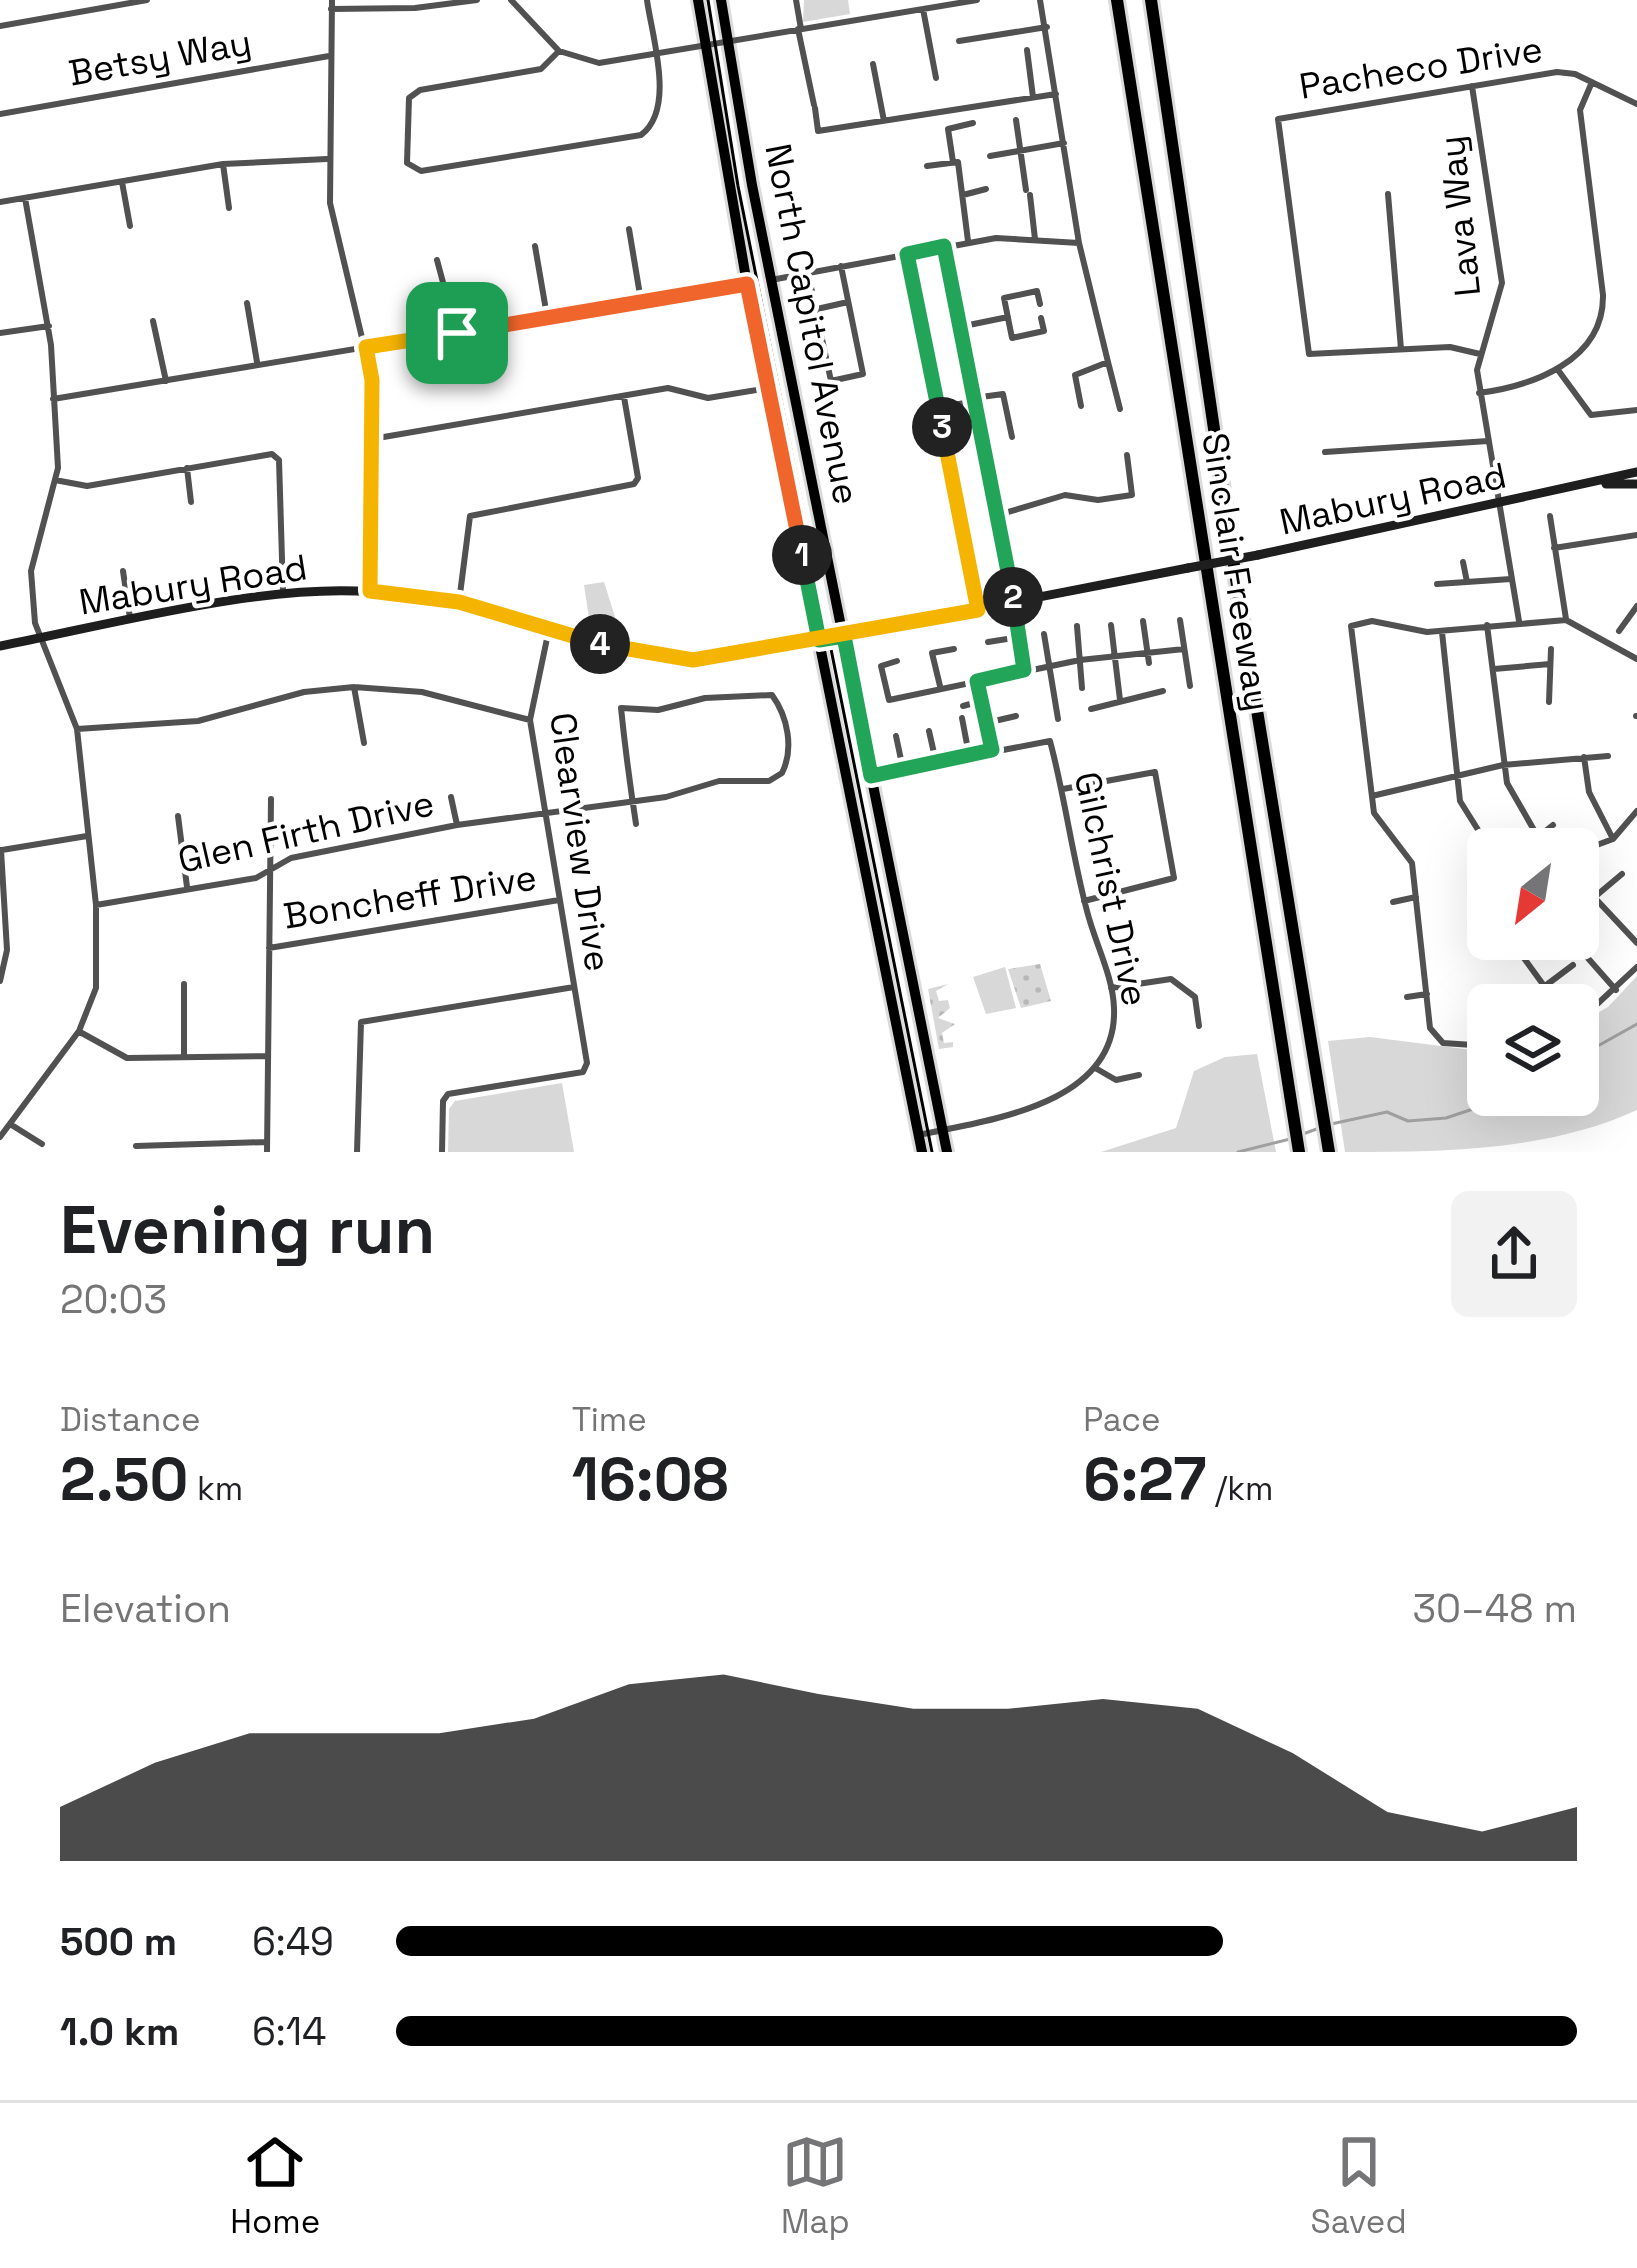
<!DOCTYPE html>
<meta charset="utf-8">
<style>
body{margin:0;font-family:"Space Grotesk",sans-serif;background:#f2f2f2;color:#202124;height:100vh;display:flex;flex-direction:column;font-size:45px;white-space:nowrap}
*{box-sizing:border-box;margin:0}
p{font-size:39px;color:#757577}
.icon{flex:none;width:66px;height:66px;fill:none;stroke:currentColor;stroke-width:2;stroke-linecap:round;stroke-linejoin:round}
.map{position:relative;height:1152px;overflow:hidden}
.details{display:flex;flex-direction:column;background:#fff;flex:1}
.details>*{flex:none}
.needle{width:78px;rotate:210deg}
.controls{position:absolute;left:1467px;top:828px;display:grid;gap:24px}
.controls a{display:grid;place-items:center;width:132px;height:132px;border-radius:18px;background:#fff;box-shadow:0 12px 48px #0002;font-size:60px}
.pin{position:absolute;display:grid;place-items:center;width:102px;height:102px;color:#fff;margin:-51px;border-radius:24px;box-shadow:0 6px 18px #0006}
.km{position:absolute;width:60px;height:60px;margin:-30px;border-radius:50%;background:#222;color:#fff;font-size:33px;line-height:60px;text-align:center}
.round{display:grid;place-items:center;flex:none;width:126px;height:126px;border-radius:18px;background:#f2f2f2}
.headline{display:flex;align-items:center;justify-content:space-between;height:204px;padding:0 60px}
h1{font-size:66px;font-weight:700;line-height:90px}
.figures{display:grid;grid-template-columns:repeat(3,1fr);gap:18px;height:204px;padding:12px 60px}
.figures div{display:grid;align-content:center}
.figures b{font-size:60px;font-weight:700}
.figures small{font-size:33px;font-weight:400}
.figures p{font-size:33px}
.chart{height:336px;padding:24px 60px}
.chart p{display:flex;justify-content:space-between}
.chart svg{width:100%;height:216px;margin-top:12px;fill:#000;opacity:.7}
ul{padding:0 60px;list-style:none;font-size:39px}
li{display:grid;grid-template-columns:192px 144px 1fr;align-items:center;height:90px}
li i{height:30px;border-radius:15px;background:#000}
.menu{display:flex;justify-content:space-around;align-items:center;height:168px;border-top:3px solid #e0e0e0;background:#fff;font-size:33px;color:#757577}
.menu a{display:grid;justify-items:center;gap:6px}
.menu .active{color:#000}
.map>svg:first-child{display:block}
</style>
<div class="map">
<svg width="1637" height="1152" viewBox="0 0 1637 1152">
<defs>
<pattern id="grass-dots" width="8" height="8" patternUnits="userSpaceOnUse" patternTransform="scale(3)"><rect width="8" height="8" fill="#d8d8d8"/><path d="M2 2h.1M6 6h.1" fill="none" stroke="#b8b8b8" stroke-width="1.8" stroke-linecap="round"/></pattern>
</defs>
<rect width="100%" height="100%" fill="#fff"/>
<path fill="url(#grass-dots)" d="M1040,964L1051,1001L1021,1008L1008,969Z
M948,984L936,991L939,1001L948,1000L950,1008L938,1018L955,1024L942,1033L944,1043L953,1042V1047L939,1049L928,989Z"/>
<path fill="#d8d8d8" d="M804,0H848L850,14L803,22Z
M604,582L616,620L589,618L584,585Z
M1005,967L1016,1008L986,1014L973,977Z
M1637,976V1110C1548,1151 1443,1152 1345,1152L1328,1041L1370,1037L1488,1052V1095H1578V1024L1608,1007Z
M1257,1054L1276,1152H1101L1176,1128L1194,1071L1225,1057Z
M562,1083L574,1152H448L449,1109L455,1101Z"/>
<g fill="none" stroke-linecap="round" stroke-linejoin="round">
<path stroke="#9f9f9f" stroke-width="3" d="M1578,1057L1637,1024
M1331,1124L1387,1112L1408,1121L1446,1118L1515,1095
M1303,1134L1322,1127
M1238,1152L1294,1138"/>
<g stroke="#dbdbdb" stroke-width="16">
<path id="primary" d="M698,0L747,284L922,1152
M721,0L752,185L947,1152"/>
</g>
<g stroke="#dbdbdb" stroke-width="18">
<path id="motorway" d="M1117,0L1299,1152
M1151,0L1240,606L1329,1152"/>
</g>
<path stroke="#515151" stroke-width="6" d="M332,0L330,203L372,380L370,591
M511,0L559,51L599,63L977,0
M796,0L801,29
M1040,0L1079,243L1108,362L1075,375L1081,406
M331,9L415,8L477,0
M923,9L936,78
M0,26L147,0
M798,29L814,105
M959,41L1047,27
M1027,50L1033,97
M559,51L541,69L420,90L409,98L407,163L421,171L641,135C676,109 652,37 647,0
M873,64L884,121
M1472,86L1502,283L1477,370L1519,621
M815,108L818,131L1056,94
M0,114L329,56
M1016,120L1026,190
M990,156L1064,143
M953,162L948,129L973,123
M223,164L229,208
M927,166L958,162L968,241
M122,182L130,226
M1388,194L1401,349
M963,195L986,189
M1030,195L1035,239
M0,202L223,164L327,159
M629,229L641,301
M535,246L547,316
M943,246L1024,671
M907,254L978,609
M437,260L456,331
M808,273L831,381L863,374L841,266
M771,280L996,238L1079,243
M247,303L257,362
M1040,304L1037,291L1004,298L1012,338L1044,331L1041,318
M817,309L848,302
M153,321L166,381
M959,327L1008,317
M0,333L49,326
M1480,354L1450,347L1309,354L1278,119L1557,72L1575,74L1637,104
M1108,362L1120,409
M1558,370L1591,415L1637,410
M1479,393C1532,386 1604,361 1603,295L1580,110L1592,82
M974,398L1003,394L1012,437
M53,399L747,284
M938,408L975,401
M372,439L668,388L708,398L769,388
M1325,452L1488,441
M187,468L191,502
M55,480L87,486L272,454L279,460L283,592
M998,515L1065,495L1098,500L1132,495L1127,455
M1550,516L1566,619
M1554,548L1637,535
M1463,562L1467,582
M123,571L130,618
M1437,584L1511,579
M459,602L470,516L634,484L638,478L624,397
M1180,620L1190,686
M1143,621L1149,663
M1111,625L1120,700
M1487,625L1507,783L1538,837
M1077,626L1082,688
M1619,631L1637,606
M1442,632L1460,801L1490,849
M1044,634L1058,719
M988,642L1020,637
M897,661L881,666L889,700L1080,660L1184,649
M1494,669L1550,664
M977,681L991,750
M940,686L932,653L954,649
M354,687L364,743
M1549,702L1551,649
M963,706L981,701
M1091,709L1163,691
M1636,716H1637
M962,718L969,755
M986,723L1016,716
M77,729L198,721L304,692L354,687L422,692L530,720
M929,731L936,762
M896,736L903,769
M1584,757L1589,792L1613,839
M871,775L1050,741C1065,797 1072,855 1087,911C1095,943 1113,976 1114,1008C1118,1104 991,1120 918,1135
M1063,789L1155,772L1174,878L1084,901
M1372,796L1503,765L1608,756
M451,797L457,825
M178,816L187,887
M1523,849L1553,825
M2,850L87,836
M1578,852L1613,839L1637,811
M1471,896L1488,914
M1594,897L1637,943
M1393,902L1416,897
M96,905L256,878L291,858L457,825L666,797L719,781H769L782,773C794,749 788,717 772,695L705,698L658,710L621,708C625,747 630,785 636,824
M1578,911L1622,874
M1510,939L1558,1005
M1571,939L1616,990
M269,948L559,900
M1520,950L1534,939
M0,981L7,950L1,850
M184,984V1057
M1111,988L1171,979L1195,997L1199,1026
M1407,997L1427,994
M1480,1001L1537,992L1573,965
M1578,1022L1637,967
M80,1032L127,1058L268,1056
M1488,1046L1443,1043L1430,1028L1412,863L1374,813L1351,626L1372,621L1427,632L1566,620L1637,659
M1097,1069L1116,1080L1139,1075
M10,1124L42,1144
M0,1137L79,1031L96,988V905L77,729L35,623L31,571L58,468L51,345L25,198
M136,1146L267,1142
M267,1152L271,799
M357,1152L361,1022L574,987
M442,1152L443,1101L448,1094L583,1072L587,1063L530,720L549,629"/>
<path stroke="#1e1e1e" stroke-width="9" d="M1606,484H1637
M1258,555L1637,472
M0,646C108,625 265,583 372,592C499,602 613,667 741,655L1188,568"/>
<use href="#primary" stroke="#000" stroke-width="10"/>
<use href="#motorway" stroke="#000" stroke-width="12"/>
<path stroke="#000" stroke-width="3" d="M708,0L738,186L932,1152"/>
<path stroke="#1e1e1e" stroke-width="9" d="M1188,568L1258,555"/>
</g>
<g fill="none" stroke-linecap="round" stroke-linejoin="round">
<g stroke="#fff" stroke-width="24">
<path id="split-1" d="M457,333L747,284L802,555"/>
</g>
<g stroke="#fff" stroke-width="24">
<path id="split-2" d="M802,555L819,640L844,636L871,776L992,750L977,681L1024,670L1013,597"/>
</g>
<g stroke="#fff" stroke-width="24">
<path id="split-3" d="M942,427L907,254L944,246L1013,597"/>
</g>
<g stroke="#fff" stroke-width="24">
<path id="split-4" d="M600,644L693,660L978,610L942,427"/>
</g>
<g stroke="#fff" stroke-width="24">
<path id="split-5" d="M457,333L366,347L372,380L370,591L459,602L600,644"/>
</g>
<use href="#split-1" stroke="#f0652b" stroke-width="15"/>
<use href="#split-2" stroke="#22a559" stroke-width="15"/>
<use href="#split-3" stroke="#22a559" stroke-width="15"/>
<use href="#split-4" stroke="#f5b400" stroke-width="15"/>
<use href="#split-5" stroke="#f5b400" stroke-width="15"/>
</g>
<g text-anchor="middle" dominant-baseline="central" stroke-width="9" stroke-linejoin="round" paint-order="stroke">
<g font-size="36" fill="#000" stroke="#fff">
<text transform="translate(160 58) rotate(-10)">Betsy Way</text>
<text transform="translate(1421 68) rotate(-9)">Pacheco Drive</text>
<text transform="translate(1460 216) rotate(-96)">Lava Way</text>
<text transform="translate(812 324) rotate(79)">North Capitol Avenue</text>
<text transform="translate(1393 499) rotate(-12)">Mabury Road</text>
<text transform="translate(1236 572) rotate(81)">Sinclair Freeway</text>
<text transform="translate(193 585) rotate(-9)">Mabury Road</text>
<text transform="translate(306 832) rotate(-13)">Glen Firth Drive</text>
<text transform="translate(580 842) rotate(82)">Clearview Drive</text>
<text transform="translate(1111 889) rotate(78)">Gilchrist Drive</text>
<text transform="translate(410 897) rotate(-9)">Boncheff Drive</text>
</g>
</g>
</svg>
<div class="controls">
<a><svg class="needle" viewBox="-14 -14 28 28"><path d="M0-13l5 13h-10z" fill="#e53935"/><path d="M0 13l5-13h-10z" fill="#757577"/></svg></a>
<a><svg class="icon" aria-label="layers" viewBox="0 0 24 24"><path d="M12 4l9 5-9 5-9-5zM3 14l9 5 9-5"/></svg></a>
</div>
<div class="pin" style="left:457px;top:333px;background:#1e9e55"><svg class="icon" aria-label="arrive" viewBox="0 0 24 24"><path d="M6 21V4h12l-3 4 3 4H6"/></svg></div>
<b class="km" style="left:802px;top:555px">1</b>
<b class="km" style="left:1013px;top:597px">2</b>
<b class="km" style="left:942px;top:427px">3</b>
<b class="km" style="left:600px;top:644px">4</b>
</div>
<section class="details">
<div class="headline"><div><h1>Evening run</h1><p>20:03</p></div><a class="round"><svg class="icon" aria-label="share" viewBox="0 0 24 24"><path d="M12 15V3M7 8l5-5 5 5M5 13v7h14v-7"/></svg></a></div>
<div class="figures">
<div><p>Distance</p><b>2.50<small> km</small></b></div>
<div><p>Time</p><b>16:08</b></div>
<div><p>Pace</p><b>6:27<small> /km</small></b></div>
</div>
<div class="chart"><p><span>Elevation</span>30–48 m</p>
<svg viewBox="0 0 160 44" preserveAspectRatio="none"><path d="M0 44V33L10 24L20 18L30 18L40 18L50 15L60 8L70 6L80 10L90 13L100 13L110 11L120 13L130 22L140 34L150 38L160 33V44z"/></svg>
</div>
<ul>
<li><b>500 m</b>6:49<i style="width:70%"></i></li>
<li><b>1.0 km</b>6:14<i style="width:100%"></i></li>
</ul>
</section>
<nav class="menu">
<a class="active"><svg class="icon" aria-label="home" viewBox="0 0 24 24"><path d="M3 11l9-7 9 7M6 9v11h12V9"/></svg>Home</a>
<a><svg class="icon" aria-label="map" viewBox="0 0 24 24"><path d="M3 6l6-2 6 2 6-2v14l-6 2-6-2-6 2zM9 4v14M15 6v14"/></svg>Map</a>
<a><svg class="icon" aria-label="saved" viewBox="0 0 24 24"><path d="M7 4h10v16l-5-4-5 4z"/></svg>Saved</a>
</nav>
